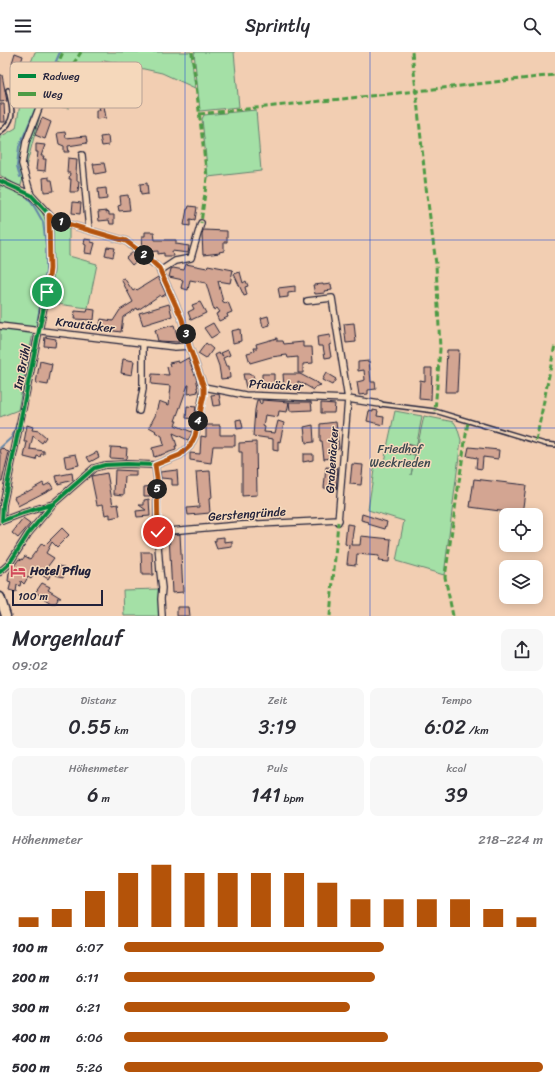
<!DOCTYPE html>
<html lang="de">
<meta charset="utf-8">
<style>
body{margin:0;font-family:Sriracha,sans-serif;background:#f7f7f7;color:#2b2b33;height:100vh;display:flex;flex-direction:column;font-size:15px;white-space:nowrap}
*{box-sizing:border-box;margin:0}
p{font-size:13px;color:#7c7c81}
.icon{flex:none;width:22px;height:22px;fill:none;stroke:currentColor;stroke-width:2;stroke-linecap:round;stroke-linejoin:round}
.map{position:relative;height:564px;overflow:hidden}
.side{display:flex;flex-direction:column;background:#fff;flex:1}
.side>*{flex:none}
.controls{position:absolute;left:499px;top:456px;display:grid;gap:8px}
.controls a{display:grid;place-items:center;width:44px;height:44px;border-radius:8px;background:#fff;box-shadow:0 2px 10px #0003;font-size:20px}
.scale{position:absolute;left:12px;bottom:10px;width:91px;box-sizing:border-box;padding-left:4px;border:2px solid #22223b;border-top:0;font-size:11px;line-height:14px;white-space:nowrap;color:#22223b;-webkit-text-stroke:3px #f5d8bb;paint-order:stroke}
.pin{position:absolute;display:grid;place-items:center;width:34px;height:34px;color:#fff;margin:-17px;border:2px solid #fff;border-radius:50%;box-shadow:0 1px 4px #0007}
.km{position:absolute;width:20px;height:20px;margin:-10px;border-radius:50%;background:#222;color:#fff;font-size:11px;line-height:20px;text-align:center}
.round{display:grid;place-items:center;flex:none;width:42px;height:42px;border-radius:8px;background:#f7f7f7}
.summary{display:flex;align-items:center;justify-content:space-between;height:68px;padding:0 12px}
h1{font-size:22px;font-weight:600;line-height:30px}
.figures{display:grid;grid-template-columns:repeat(3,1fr);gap:6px;height:68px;padding:4px 12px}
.figures div{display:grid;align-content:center;border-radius:8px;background:#f7f7f7;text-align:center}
.figures b{font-size:20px;font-weight:600}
.figures small{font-size:11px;font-weight:400}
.figures p{font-size:11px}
.chart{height:112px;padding:8px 12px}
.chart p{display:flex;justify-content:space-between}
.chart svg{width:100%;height:72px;margin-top:4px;stroke:#b45309;stroke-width:6}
ul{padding:0 12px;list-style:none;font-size:13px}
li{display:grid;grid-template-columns:64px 48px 1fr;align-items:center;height:30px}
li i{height:10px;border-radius:5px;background:#b45309}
header{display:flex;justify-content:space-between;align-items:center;height:52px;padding:0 12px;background:#fff;font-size:18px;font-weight:600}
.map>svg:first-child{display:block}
</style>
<header><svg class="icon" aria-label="menu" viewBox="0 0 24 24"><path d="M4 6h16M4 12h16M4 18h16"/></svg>Sprintly<svg class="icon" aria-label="search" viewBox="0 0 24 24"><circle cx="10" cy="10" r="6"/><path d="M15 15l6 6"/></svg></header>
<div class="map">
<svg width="555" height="564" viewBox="0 0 555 564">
<rect width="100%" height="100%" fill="#f2ceb2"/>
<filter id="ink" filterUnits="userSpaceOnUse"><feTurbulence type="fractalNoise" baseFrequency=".025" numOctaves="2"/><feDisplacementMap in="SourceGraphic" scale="8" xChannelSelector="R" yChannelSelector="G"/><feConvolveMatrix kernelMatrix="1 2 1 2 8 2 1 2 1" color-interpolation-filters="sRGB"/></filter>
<g filter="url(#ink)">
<path fill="#a4e0a6" stroke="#638170" d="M35,0H191L195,36L162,21L104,8L69,44V56L43,52L20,137L13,131L0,123V85L16,76L24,28Z
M194,0H234L239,55L200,59Z
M256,58L261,119L208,125L202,67L204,63Z
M0,132C8,135 19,137 26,142C65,168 45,236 39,275L34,276L0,272Z
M53,171L69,177V204L97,212L88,256L49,251L54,219Z
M0,277L33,281L18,358L0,365Z
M395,359L422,364L411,423L424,364L454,370L457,375L461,388L444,523L396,509L404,469L368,458L375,411L383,414Z
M159,537L160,564H124L123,538Z"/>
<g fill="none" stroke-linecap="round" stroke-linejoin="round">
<path stroke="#6587a8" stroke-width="2" d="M20,125L17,114L19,95L60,0
M26,143L35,156L43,170L46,193V220L37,272
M21,351L35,282
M0,396L12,385L17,371"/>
</g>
<path fill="#d3a592" stroke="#22223b" d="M15,1L23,4L20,14L12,11Z
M0,23H2L7,49L0,50Z
M0,52H4L5,70H0Z
M104,54L106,66L96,67V58H100L99,55Z
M42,66L51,70L45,87L35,83Z
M65,80L66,86L86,84L87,91L68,94L69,100H64V94L59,92L57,81Z
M108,84L109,93L102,94L100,85Z
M36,92L45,93L41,104H44L43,107H46L45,119L36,118L38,100H36Z
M68,106L77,107L76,121L77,122V129H79L78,140H70L71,127H69L70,121H67Z
M104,111L106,120L95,122L93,112Z
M49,125V128H52L54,139L44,140L43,126Z
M147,131L148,142L141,143L140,132Z
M106,136L107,147L99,148L98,137Z
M128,143L130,158L119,159L118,154L121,153L120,144Z
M73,150L81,151L80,162L72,161Z
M189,154L197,155L195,168L190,167V174L184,173L187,157H188Z
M106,159V161L109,160V163H114V172H110L109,168L99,169L98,160Z
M203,178L227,179V190H224V199L219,200L220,201L203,203L202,183Z
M145,180H154L155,188H176V192L189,194L188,201L172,199L173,204H164V201L158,202V199L146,200L143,197L142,184H145Z
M85,187L91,188V190L95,191L92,202L85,201L86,193L84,192Z
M107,195L115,196L113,205L105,203Z
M133,200L140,206L132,213L126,206Z
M186,212L207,216L208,213L233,218L230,231L218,229L223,250H224L225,251L228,250L232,260L227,262L228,265L219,269L216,262L220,260L217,256L214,258L206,231L190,228L188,238L181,236L183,228L169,225L171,217L173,216L184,218Z
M240,220L243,231L246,229L248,234L245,235L247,243L244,244L234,222Z
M158,225L166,242L161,245L160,243L138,258L137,256L123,265L121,280L99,277L101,267L113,269L120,258L133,250L121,227L124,226L133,239L136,237L137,238Z
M323,232V233L331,232L332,238L324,239L325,241L315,242L313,233Z
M295,234V240L288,241V245L280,246L278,236Z
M200,250L206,261L191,268L188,260L194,257L192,253Z
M169,252L172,264L143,273L139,261Z
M88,257L95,258L94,268L74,267L75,259L87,260Z
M268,264L270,273L263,275L261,266Z
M213,271L219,281L211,286L204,276Z
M354,271L356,290L346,291L344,272Z
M174,273L179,290L158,289L155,278Z
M240,277L241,289L233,291L231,279Z
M330,283L331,292L329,293L331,305L325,306L323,294H318L317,285Z
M45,285L56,287L55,295L44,294Z
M277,286V289H283L284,292L303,290V295H312L313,311L303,312V321H298V305L288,306L287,303L271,305L250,311L247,301L255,299L254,296H257L256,292Z
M206,291L213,297L206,307L198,302Z
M228,298L230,303L223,306L226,314H229L230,326L221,327L219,314L215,303L219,301L223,304L221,301Z
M447,298H459L457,340H445Z
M188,306L196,325L198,335H197L198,340L188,342L189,333H188L175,369H177L175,373L192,380L191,383L188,388L173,381L177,394H175L176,398L154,405L152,396L164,393L162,384L155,380L156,379L149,375L155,364L159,349L169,353L171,334L151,332L152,322L169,323L167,315L170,314L169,311L178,309L179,311Z
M123,307L134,309L132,323L121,321Z
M40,309L52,312L48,333L36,331Z
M369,309L371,330H375L376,337L368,338V342L359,343L357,330L365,328L364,318L358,319V310Z
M425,316H432L431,348L419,347L420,328L425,329Z
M326,321L336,327L332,333L322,328Z
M243,322H249L250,323H253L255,331L251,332V334L246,336Z
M262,322H274V333H262Z
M283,322H300L321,333L315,335L314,338L298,329V336L284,335Z
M219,342L221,353L213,354L211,343Z
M257,348H259L260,352L262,351V348L289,350L287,360L279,359L278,365L265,363L263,374L265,375L264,380L275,381L278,369L284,371L280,390L278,389V399L273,398V387L253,384L255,358Z
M289,350H311L312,358L290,359Z
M321,351L335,352L334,361H321Z
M187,354L196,355L194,367L186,366Z
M373,358L378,359L377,364L384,365L383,373L367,369L369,359L373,360Z
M241,367L243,376L237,377L236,368Z
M336,370L339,396L331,397L332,406L324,407L322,389H320V372Z
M27,373L33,375L32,378L39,379L46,385L42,391L33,384L30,397L44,399V402H41L40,405L37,404L36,408L24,405L27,390H24Z
M206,373H220V383H235V394H213L211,411L190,408V401L200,402L201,384L206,385Z
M313,373L314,390L306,391L304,375Z
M256,390L257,443L242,444V400H239V391Z
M406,392L415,394L413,403L404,401Z
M111,395L127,396L126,407L110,406Z
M469,395L499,398L498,407L483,405L482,417L476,416L477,406L467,404Z
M3,396L6,399L9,400L2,429H0L1,402L0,398Z
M97,400L99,405L90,410L87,405Z
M76,402L79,413L66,416L64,404Z
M303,402H313V408L303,410Z
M352,412L363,413L361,433L350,432Z
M326,415L338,416L336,437L324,436Z
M115,418L136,419V424H125L124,443L114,442Z
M177,418L178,433H172V427L161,426L160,420Z
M210,419L212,446L209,447L210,461L188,463L187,456L199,455L196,420Z
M72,421L73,428L58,432L56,424Z
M107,421L113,453L118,452L120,464L110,466V462L105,463L103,452L97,453L91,424Z
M474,427L526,433L522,462L470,455Z
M43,431L44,434L50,431L53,436L18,454L14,445L27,439V440Z
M153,434V441H150V444H144V435Z
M149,447L150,464L137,465L136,459L146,458L139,453H144V448Z
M362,462L387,470L385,477L368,472L369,470L361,468Z
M23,467L30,472L18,486L12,481Z
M347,472L354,473L351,493H360L361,484L391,487L389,510L378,509L379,504L357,502L356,513L347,512L349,493L345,492Z
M62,476L69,483L57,495L52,490L46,501L54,506L45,518L51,522L48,527L36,519L31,527L28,525L24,532L21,529L20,534L17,533L16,540L9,538L11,530L8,529L9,521L19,507L22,508L25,504L30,507L42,491L44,494Z
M180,482L183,540L172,541L169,483Z
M224,485V490L232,489V495L217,497L214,489H216V486Z
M141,500H152L153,523H142Z
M58,514L65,515L63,525L56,523Z
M42,531L50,535L48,538L61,546H57L58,547L56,551H51L40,544L42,543L35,541Z
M177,555H189L190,564H177Z"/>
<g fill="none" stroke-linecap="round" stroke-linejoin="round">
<g stroke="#22223b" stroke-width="6">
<path id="lane" d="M0,80C17,68 12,56 8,38
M380,352L435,359L545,392L555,393"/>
</g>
<g stroke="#22223b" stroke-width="8">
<path id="street" d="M82,103L89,178
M0,129L31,143L54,168L126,189L159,216L182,267L189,294L204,335L203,343L195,384L190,394L180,403L155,413L127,412L105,413L94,416L53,452L28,482L9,512L0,520
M31,143L22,112L26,90L42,48
M49,163L50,217L47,240L3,453L2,469L23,461L53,452
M160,219L175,209L191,206L201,171
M307,249L332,246L348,347L338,470
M0,274L175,295L189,294
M204,335L245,343L348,347L380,352
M139,359L143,337V291
M155,413L157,426V480L160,520L162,536L161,547L162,564
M157,480L240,473L339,468"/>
</g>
<g stroke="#22223b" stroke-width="11">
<path id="secondary" d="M0,545L6,564"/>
</g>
<use href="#lane" stroke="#f5d8bb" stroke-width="3"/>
<use href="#street" stroke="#f5d8bb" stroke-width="5.5"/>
<use href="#secondary" stroke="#f5d8bb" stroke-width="8"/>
<path stroke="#4d9b45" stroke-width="3" stroke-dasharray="6 3" stroke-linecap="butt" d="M192,0L207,126L201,171
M412,0L426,135L436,212L440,297L435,359
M51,27C67,21 72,15 81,0
M42,48L63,0
M199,62L417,39L555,23
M536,389L555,293
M330,564L338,470
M453,564L445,525L468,369"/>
<g stroke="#f5d8bb" stroke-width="6">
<path id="cycleway" d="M0,129L31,143L54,168L126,189L159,216L182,267L189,294L204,335L203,343L195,384L190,394L180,403L155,413L127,412L105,413L94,416L53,452L28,482L9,512L0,520
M49,163L50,217L47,240L3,453L2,469L23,461L53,452"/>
</g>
<use href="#cycleway" stroke="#00873e" stroke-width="4"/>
</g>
</g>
<g fill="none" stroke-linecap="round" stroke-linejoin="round" filter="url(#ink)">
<g stroke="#fff" stroke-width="8">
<path id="route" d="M47,240L50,217L49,163L54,168L126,189L146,204L159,216L182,267L189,294L204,335V343L195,384L190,394L180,403L155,413L157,426L158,480"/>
</g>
<use href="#route" stroke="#b45309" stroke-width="5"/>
</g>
<path fill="none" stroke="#1d4ed8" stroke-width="1" stroke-opacity="0.55" d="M185,0V564M370,0V564M0,188H555M0,376H555"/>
<defs>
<g id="hotel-bare" transform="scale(1.2)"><path d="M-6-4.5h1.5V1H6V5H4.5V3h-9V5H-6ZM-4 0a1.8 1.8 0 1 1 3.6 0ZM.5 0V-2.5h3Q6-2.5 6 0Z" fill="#d1495b" stroke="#f5d8bb" stroke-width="2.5" paint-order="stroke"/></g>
</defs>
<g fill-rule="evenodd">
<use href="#hotel-bare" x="18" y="519"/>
</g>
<g text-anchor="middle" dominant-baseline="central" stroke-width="3" stroke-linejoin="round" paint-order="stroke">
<g font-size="12" fill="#22223b" stroke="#f5d8bb">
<text transform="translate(85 273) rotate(7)">Krautäcker</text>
<text transform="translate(22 315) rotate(-79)">Im Brühl</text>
<text transform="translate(276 333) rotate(3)">Pfauäcker</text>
<text transform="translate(332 408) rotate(-86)">Grabenäcker</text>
<text transform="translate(247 462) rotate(-4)">Gerstengründe</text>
</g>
<g font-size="12" fill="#3c4850" stroke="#f5d8bb">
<text x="400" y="397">Friedhof<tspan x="400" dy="14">Weckrieden</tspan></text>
</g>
<g font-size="12" font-weight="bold" fill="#22223b" stroke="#f5d8bb" text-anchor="start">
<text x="30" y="519">Hotel Pflug</text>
</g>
</g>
<rect x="10" y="10" width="132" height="46" rx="6" fill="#f5d8bb" stroke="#b6a195" stroke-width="1"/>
<rect x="18" y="22" width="18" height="4" fill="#00873e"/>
<rect x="18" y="40" width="18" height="4" fill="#4d9b45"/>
<g font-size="11" fill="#22223b">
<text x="43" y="28">Radweg</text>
<text x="43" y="46">Weg</text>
</g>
</svg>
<div class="controls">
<a><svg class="icon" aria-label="locate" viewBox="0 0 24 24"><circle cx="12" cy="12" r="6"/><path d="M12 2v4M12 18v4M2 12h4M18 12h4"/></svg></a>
<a><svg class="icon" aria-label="layers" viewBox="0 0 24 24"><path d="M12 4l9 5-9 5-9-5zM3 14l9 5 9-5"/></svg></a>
</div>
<div class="scale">100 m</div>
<div class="pin" style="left:47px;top:240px;background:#1e9e55"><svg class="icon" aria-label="arrive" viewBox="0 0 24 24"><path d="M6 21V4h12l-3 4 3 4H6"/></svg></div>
<div class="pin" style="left:158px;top:480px;background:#d93025"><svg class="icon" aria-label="check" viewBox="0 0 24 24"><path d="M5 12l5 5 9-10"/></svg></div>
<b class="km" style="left:61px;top:170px">1</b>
<b class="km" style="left:144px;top:203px">2</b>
<b class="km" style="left:186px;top:282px">3</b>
<b class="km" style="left:198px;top:369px">4</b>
<b class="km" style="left:157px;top:437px">5</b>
</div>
<section class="side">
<div class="summary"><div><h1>Morgenlauf</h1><p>09:02</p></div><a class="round"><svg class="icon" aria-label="share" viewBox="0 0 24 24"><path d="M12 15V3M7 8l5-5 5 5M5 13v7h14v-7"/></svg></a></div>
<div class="figures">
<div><p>Distanz</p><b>0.55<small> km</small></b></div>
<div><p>Zeit</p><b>3:19</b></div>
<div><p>Tempo</p><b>6:02<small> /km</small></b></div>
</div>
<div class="figures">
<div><p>Höhenmeter</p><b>6<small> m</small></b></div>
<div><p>Puls</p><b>141<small> bpm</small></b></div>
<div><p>kcal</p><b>39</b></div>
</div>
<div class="chart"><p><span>Höhenmeter</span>218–224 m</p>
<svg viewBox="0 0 160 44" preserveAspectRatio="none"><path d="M5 44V38M15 44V33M25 44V22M35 44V11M45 44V6M55 44V11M65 44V11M75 44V11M85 44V11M95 44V17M105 44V27M115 44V27M125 44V27M135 44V27M145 44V33M155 44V38"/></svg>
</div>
<ul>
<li><b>100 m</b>6:07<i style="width:62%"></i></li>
<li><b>200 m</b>6:11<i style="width:60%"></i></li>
<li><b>300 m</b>6:21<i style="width:54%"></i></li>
<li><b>400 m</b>6:06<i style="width:63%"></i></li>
<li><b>500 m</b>5:26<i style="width:100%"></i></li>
</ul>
</section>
